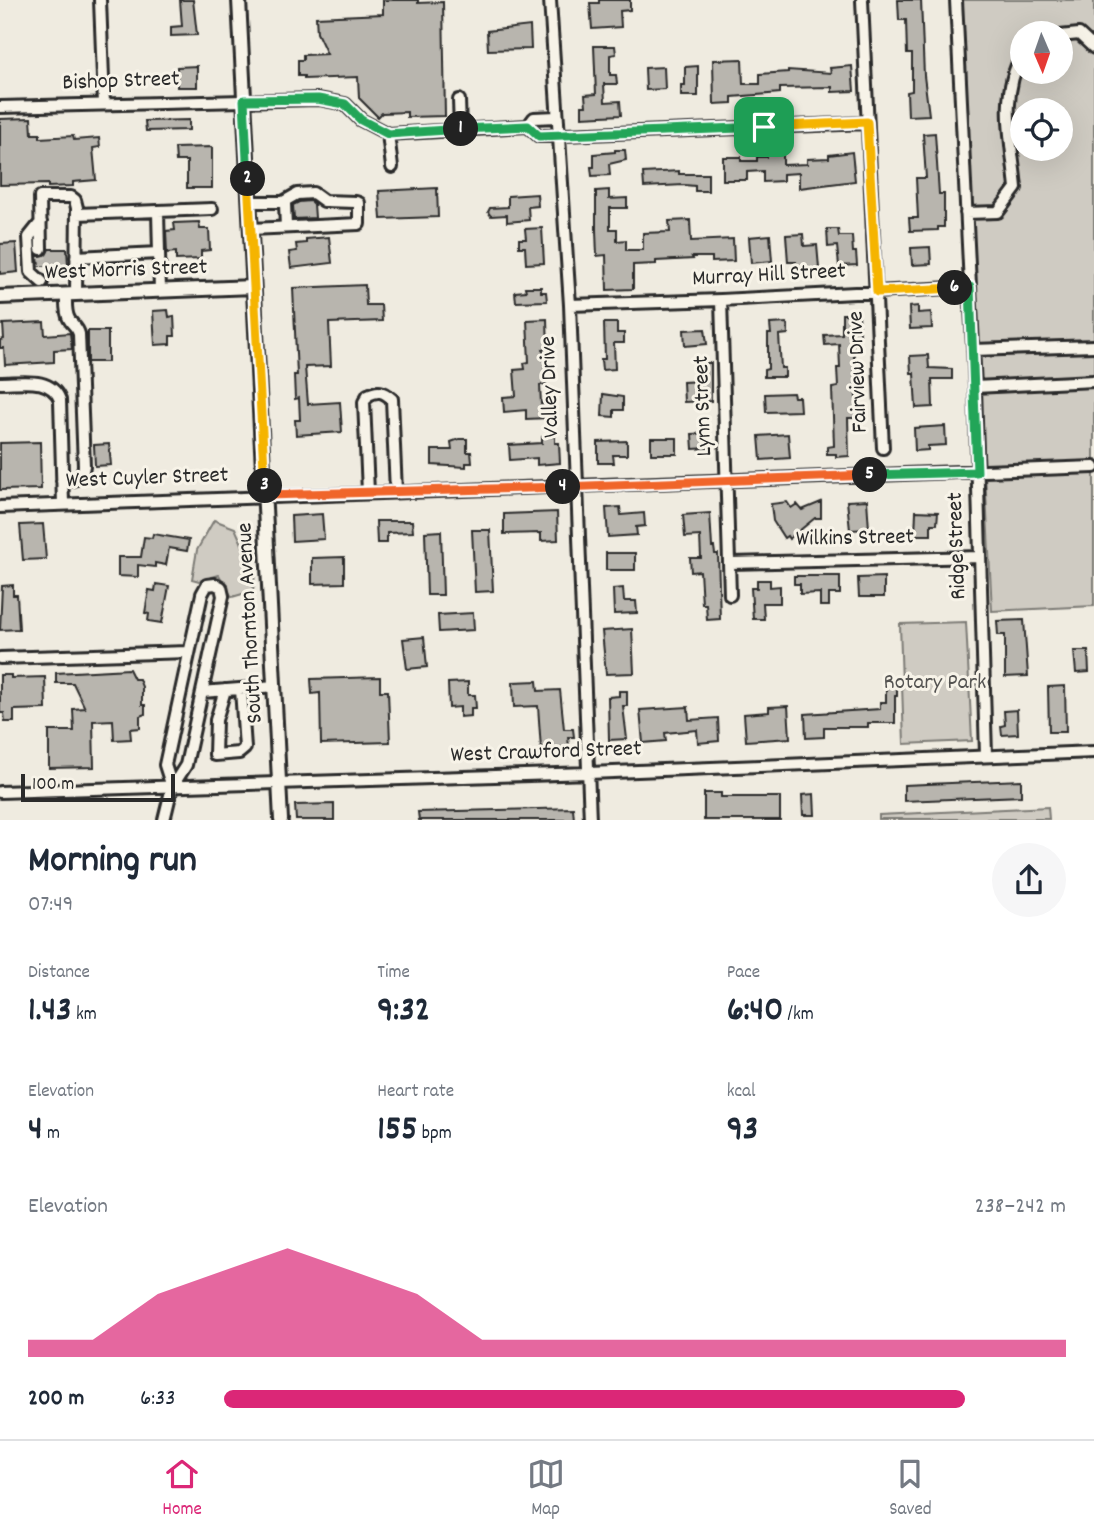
<!DOCTYPE html>
<meta charset="utf-8">
<style>
body{margin:0;font-family:Dekko,sans-serif;background:#f6f6f7;color:#1f2937;height:100vh;display:flex;flex-direction:column;font-size:26px;white-space:nowrap}
*{box-sizing:border-box;margin:0}
p{font-size:23px;color:#747a83}
.icon{flex:none;width:38px;height:38px;fill:none;stroke:currentColor;stroke-width:2;stroke-linecap:round;stroke-linejoin:round}
.map{position:relative;height:820px;overflow:hidden}
.panel{display:flex;flex-direction:column;background:#fff;flex:1}
.panel>*{flex:none}
.needle{width:46px;rotate:178deg}
.fabs{position:absolute;left:1010px;top:21px;display:grid;gap:14px}
.fabs a{display:grid;place-items:center;width:63px;height:63px;border-radius:50%;background:#fff;box-shadow:0 7px 28px #0002;font-size:35px}
.scale{position:absolute;left:21px;bottom:18px;width:154px;box-sizing:border-box;padding-left:7px;border:4px solid #2b2b2b;border-top:0;font-size:19px;line-height:24px;white-space:nowrap;color:#2b2b2b;-webkit-text-stroke:5px #f7f3e8;paint-order:stroke}
.pin{position:absolute;display:grid;place-items:center;width:60px;height:60px;color:#fff;margin:-30px;border-radius:14px;box-shadow:0 4px 10px #0006}
.km{position:absolute;width:35px;height:35px;margin:-18px;border-radius:50%;background:#222;color:#fff;font-size:19px;line-height:35px;text-align:center}
.round{display:grid;place-items:center;flex:none;width:74px;height:74px;border-radius:37px;background:#f6f6f7}
.head{display:flex;align-items:center;justify-content:space-between;height:119px;padding:0 28px}
h1{font-size:38px;font-weight:800;line-height:52px}
.figures{display:grid;grid-template-columns:repeat(3,1fr);gap:10px;height:119px;padding:7px 28px}
.figures div{display:grid;align-content:center}
.figures b{font-size:35px;font-weight:800}
.figures small{font-size:19px;font-weight:400}
.figures p{font-size:19px}
.chart{height:196px;padding:14px 28px}
.chart p{display:flex;justify-content:space-between}
.chart svg{width:100%;height:126px;margin-top:7px;fill:#db2777;opacity:.7}
ul{padding:0 28px;list-style:none;font-size:23px}
li{display:grid;grid-template-columns:112px 84px 1fr;align-items:center;height:52px}
li i{height:18px;border-radius:9px;background:#db2777}
.menu{display:flex;justify-content:space-around;align-items:center;height:98px;border-top:2px solid #e0e1e3;background:#fff;font-size:19px;color:#747a83}
.menu a{display:grid;justify-items:center;gap:4px}
.menu .selected{color:#db2777}
.map>svg:first-child{display:block}
</style>
<div class="map">
<svg width="1094" height="820" viewBox="0 0 1094 820">
<rect width="100%" height="100%" fill="#efebe0"/>
<filter id="ink" filterUnits="userSpaceOnUse"><feTurbulence type="fractalNoise" baseFrequency=".0143" numOctaves="2"/><feDisplacementMap in="SourceGraphic" scale="14" xChannelSelector="R" yChannelSelector="G"/><feConvolveMatrix kernelMatrix="1 2 1 2 8 2 1 2 1" color-interpolation-filters="sRGB"/></filter>
<g filter="url(#ink)">
<path fill="#cfcbc2" stroke="#7d7b76" stroke-width="2" fill-rule="evenodd" d="M961,0H1094V606L992,611ZM1022,33H1060V72H1022ZM1022,110H1060V149H1022Z
M214,520L235,528L255,573L253,591L232,597L219,575L199,581L192,579L197,550Z
M966,622L972,741L904,744L900,624Z
M1048,807L1049,819H879V815Z"/>
<path fill="#b8b5ae" stroke="#2b2b2b" stroke-width="2" d="M180,0H193L197,35L171,36V27L182,26Z
M383,0H418V3L443,2L445,116L407,117V112L382,113L378,117L359,98L358,77L304,79V76H298V60H303V55L327,54L317,33L316,17L383,14Z
M599,0H630V10L620,11L621,27L592,29L590,3H599Z
M898,0H921L924,76L929,115L908,116L907,92L912,91V54H907L906,20H899Z
M530,26L531,49L488,50L487,31Z
M594,46H615L616,54L610,55V75H616L617,84H604L605,102L620,101L621,115L582,117V106H586L585,95L596,94Z
M742,59L743,84H760V74L788,72V70L831,73L830,68L852,66L854,91L832,92V87L780,88V93L732,97V103L714,104L713,60Z
M197,66V87H177V67Z
M698,66V96H681V85H685V67Z
M664,67L665,89L646,90L645,68Z
M31,118L32,134H40V138L73,136L74,140L99,138L100,147L93,148L96,180L73,182V186L48,187V184L0,185V119Z
M189,120V130L146,131L145,121Z
M935,133L939,194H944V227H938V230L910,231L909,218H918L916,178H926L923,134Z
M212,147V188H187V161H176L175,148Z
M615,150H625L626,160L609,164L610,175L592,176L591,167H594V154L615,152Z
M852,152L855,181L799,188V173L783,174V181L763,182V171L747,172V180H723V157H741V161H757V157H767V153H783V165L807,164V159L829,158V155Z
M679,171V174H708V191H695V186L684,185L644,187L643,173Z
M437,188L438,217L381,219L379,191Z
M609,190V199L627,198V208H610V229H617V241L626,240V250H643V233L670,232L669,221L690,220L691,241L733,239L734,261L712,262V257H692L693,259L656,261V264L633,265V289L607,290L606,255L597,256L596,230V191Z
M537,194L538,206L528,207L529,220L507,222V215L491,216L488,212L490,208L508,207V196Z
M311,201L314,204L315,218L294,219L293,205L299,202Z
M199,222L200,229H209L210,250L201,251V259L176,260V252L167,253L166,231L175,230L174,223Z
M542,228L544,263L526,264L525,247H519V239H526L525,229Z
M827,229H838L839,236H852L853,252H856L857,265L839,266L837,246L828,247Z
M803,234L804,246L817,245L819,268L797,269L796,262H788L786,235Z
M770,235L772,261L751,263L749,237Z
M329,237L332,263L291,268L289,252L297,251L296,244L306,243V239Z
M16,243L18,272L0,274V244Z
M930,247L931,264L912,265L911,248Z
M49,249H67L68,265L39,266L38,256L46,255Z
M365,285L366,305H381L382,321L329,323L331,366L305,367L308,404L340,402L342,432L296,435L295,420H300L299,398L295,399L294,375H297L293,288Z
M525,287H541V292H546L547,301L516,302L515,292L526,291Z
M918,306V313L931,312L932,328L910,329L909,307Z
M168,310L169,317L174,316L175,336H170V344L155,345L153,311Z
M842,314H859L860,336H853L857,418H848L849,456L836,457V454H827V447L834,446L832,388L838,387L837,368H840L839,344L825,345L824,335L842,334Z
M547,319L548,349H543L546,385H540L541,404L547,403L548,418L526,419V410L504,412L503,397L516,396L514,370L525,369L524,363L529,362L527,320Z
M44,322L45,335L70,333L72,349L54,350V362L5,365L4,348H0V340L4,339L3,324Z
M604,323H617V333H624V343H614L615,369L602,370L601,359H605Z
M787,323L788,334L779,335L781,368H785V377H764V370L768,369V334H771L770,324Z
M705,329L707,344L685,346L684,330Z
M88,331H108V362H88Z
M928,355L929,368L952,369V379H932L933,407L916,408L914,373H911L910,356Z
M701,363H711V401L684,402L683,382L701,381Z
M793,393L794,397H799L800,411L766,412L765,394Z
M603,394L623,397V410H614V417L602,416Z
M945,426L946,445L928,446V450L915,451L914,428Z
M709,433V448L693,449L692,434Z
M788,434L790,458L761,460L759,436Z
M555,436V443H559L560,463L537,465V458L510,460L509,445L542,443V437Z
M651,438H677V454H651Z
M459,439H467V452H471L472,463H466V467L432,465V450H452L451,442Z
M627,441V455H613L614,463H598V442Z
M40,442L41,489L0,490V443Z
M109,444L111,465L95,466L94,445Z
M867,500L869,529L850,530L847,501Z
M787,502L791,508L797,504L802,510L821,502V518H815L789,539L787,536L784,538L773,521L771,504Z
M620,507L621,515L644,513L645,526L636,527L637,535L608,537L606,508Z
M916,511L938,512L937,524H931V535H915Z
M557,512L558,540L541,541V533L504,534V514Z
M710,513L712,547H714L715,554H718L720,619L707,620L706,604H702L700,571L691,572L690,558H701L700,536L685,537L683,515Z
M322,514L324,539L292,541L291,516Z
M376,521H412L413,532L387,533V543H377Z
M43,524L46,559L23,560L20,525Z
M472,530H490L493,591L475,592Z
M441,531L443,595H427L425,532Z
M153,534L189,540L187,551L169,548L166,565L155,563V567L138,565V577L118,576V557H141L144,537L152,538Z
M606,553H635V570H606Z
M344,557V583L312,584V558Z
M794,576H840V594H829V606H820V593L800,594V584H794Z
M884,577V597H859L858,578Z
M757,580H770V587L780,586V603H763L764,619H753L751,588H757Z
M156,584L169,586L162,623L148,621L149,614L145,613L149,590L155,591Z
M13,585V595H17L19,629L0,630L2,586Z
M623,588L624,601H636L637,613L614,614L613,589Z
M473,613L474,630L439,632L438,615Z
M1024,620L1028,676L1005,677V635H998L997,621Z
M632,629L634,673L606,674L602,631Z
M424,637L427,667L407,669L403,639Z
M1074,651H1088L1089,672L1076,673Z
M129,669L134,679H139L142,687V705H145V714L140,716V728L130,729L131,739L114,740L113,720L93,721L94,767L49,768V731H74L73,709L85,708L73,683H56V673Z
M0,675H11V678L45,677L46,709L14,710V722H5L4,713H0Z
M380,677V691H388L390,742L321,744L320,693L312,694L311,679Z
M537,681L538,691L560,690L564,729H573L574,737H568L569,747L541,749L538,706L514,707L513,682Z
M468,682V695H475L476,708H471V716L460,717V707L449,708L448,683Z
M886,685H897V696H895V723H868V727H824V737L806,738L805,714L880,709V702H886Z
M1065,686L1066,732H1049L1048,687Z
M619,691H627V706H623L627,739L609,740L608,697L619,696Z
M788,706L790,738L746,741L744,714L769,712V707Z
M688,707L689,720L718,718L719,741L698,743L697,730L665,733L666,741L643,743L640,710Z
M1017,710L1018,734L1002,735L1001,726L1005,725L1004,711Z
M1021,780V796L904,801V785Z
M704,793H721V797H780V820H704Z
M814,794L815,815H803L802,795Z
M334,804V820H296L295,805Z
M573,808L574,820H419L418,812Z"/>
<g fill="none" stroke-linecap="round" stroke-linejoin="round">
<path stroke="#c8c5bc" stroke-width="10" stroke-dasharray="10 5" stroke-linecap="butt" d="M41,249L42,266"/>
<g stroke="#2b2b2b" stroke-width="16">
<path id="minor" d="M100,0L104,104
M550,0L570,305L590,820
M862,0L883,448
M956,0L975,387L986,755
M1060,36L1079,34L1094,48
M459,100L460,129
M0,107L319,99L345,104L361,120L388,134L528,126L539,136L867,123
M528,126L534,118L557,117
M388,134L392,167
M249,202H283L285,204L286,227
M966,213L998,212L1016,188C1012,143 999,96 1022,55
M77,214L212,209
M41,222L29,237L31,272L42,282
M251,229L359,224V203L356,202L324,201L313,193L297,194L283,202
M41,249L40,197H71L75,200L77,208L76,294
M159,253L160,291
M76,257L159,253L158,212
M721,300L730,595
M570,305L721,300L970,287
M973,350L1094,346
M0,383C21,383 51,376 60,400L63,504
M975,387L1094,381
M62,481L74,480L82,475L84,466L79,334C77,326 72,325 69,319C65,312 66,302 66,294
M368,492L364,402L368,395C378,390 383,391 392,399L396,492
M0,507L1094,467
M731,563L980,557
M0,658L188,652
M225,690L216,720L215,755L239,753L245,748L241,689
M202,692L275,686
M0,792L589,773L1094,752
M164,820L172,787L186,765L223,596L221,587L215,584L207,585L202,594L165,765L172,787"/>
</g>
<g stroke="#2b2b2b" stroke-width="18">
<path id="major" d="M239,0L281,820
M0,297L253,287"/>
</g>
<use href="#minor" stroke="#f7f3e8" stroke-width="10"/>
<use href="#major" stroke="#f7f3e8" stroke-width="12"/>
</g>
</g>
<g fill="none" stroke-linecap="round" stroke-linejoin="round" filter="url(#ink)">
<g stroke="#fff" stroke-width="14">
<path id="split-1" d="M461,129L528,126L539,136L764,127"/>
</g>
<g stroke="#fff" stroke-width="14">
<path id="split-2" d="M248,179L244,100L318,99L345,104L361,120L388,134L461,129"/>
</g>
<g stroke="#fff" stroke-width="14">
<path id="split-3" d="M248,179L265,486"/>
</g>
<g stroke="#fff" stroke-width="14">
<path id="split-4" d="M265,486L266,495L563,487"/>
</g>
<g stroke="#fff" stroke-width="14">
<path id="split-5" d="M563,487L870,475"/>
</g>
<g stroke="#fff" stroke-width="14">
<path id="split-6" d="M870,475L977,472L970,287L955,288"/>
</g>
<g stroke="#fff" stroke-width="14">
<path id="split-7" d="M764,127L867,122L877,292L955,288"/>
</g>
<use href="#split-1" stroke="#22a559" stroke-width="9"/>
<use href="#split-2" stroke="#22a559" stroke-width="9"/>
<use href="#split-3" stroke="#f5b400" stroke-width="9"/>
<use href="#split-4" stroke="#f0652b" stroke-width="9"/>
<use href="#split-5" stroke="#f0652b" stroke-width="9"/>
<use href="#split-6" stroke="#22a559" stroke-width="9"/>
<use href="#split-7" stroke="#f5b400" stroke-width="9"/>
</g>
<g text-anchor="middle" dominant-baseline="central" stroke-width="6" stroke-linejoin="round" paint-order="stroke">
<g font-size="23" fill="#2b2b2b" stroke="#f7f3e8">
<text transform="translate(121 82) rotate(-2)">Bishop Street</text>
<text transform="translate(126 271) rotate(-2)">West Morris Street</text>
<text transform="translate(769 276) rotate(-3)">Murray Hill Street</text>
<text transform="translate(859 372) rotate(-92)">Fairview Drive</text>
<text transform="translate(551 387) rotate(-92)">Valley Drive</text>
<text transform="translate(704 406) rotate(-92)">Lynn Street</text>
<text transform="translate(147 479) rotate(-2)">West Cuyler Street</text>
<text transform="translate(855 539) rotate(-1)">Wilkins Street</text>
<text transform="translate(958 546) rotate(-92)">Ridge Street</text>
<text transform="translate(251 623) rotate(-93)">South Thornton Avenue</text>
<text transform="translate(546 753) rotate(-2)">West Crawford Street</text>
</g>
<g font-size="23" fill="#545351" stroke="#f7f3e8">
<text x="935" y="683">Rotary Park</text>
</g>
</g>
</svg>
<div class="fabs">
<a><svg class="needle" viewBox="-14 -14 28 28"><path d="M0-13l5 13h-10z" fill="#e53935"/><path d="M0 13l5-13h-10z" fill="#747a83"/></svg></a>
<a><svg class="icon" aria-label="locate" viewBox="0 0 24 24"><circle cx="12" cy="12" r="6"/><path d="M12 2v4M12 18v4M2 12h4M18 12h4"/></svg></a>
</div>
<div class="scale">100 m</div>
<div class="pin" style="left:764px;top:127px;background:#1e9e55"><svg class="icon" aria-label="arrive" viewBox="0 0 24 24"><path d="M6 21V4h12l-3 4 3 4H6"/></svg></div>
<b class="km" style="left:461px;top:129px">1</b>
<b class="km" style="left:248px;top:179px">2</b>
<b class="km" style="left:265px;top:486px">3</b>
<b class="km" style="left:563px;top:487px">4</b>
<b class="km" style="left:870px;top:475px">5</b>
<b class="km" style="left:955px;top:288px">6</b>
</div>
<section class="panel">
<div class="head"><div><h1>Morning run</h1><p>07:49</p></div><a class="round"><svg class="icon" aria-label="share" viewBox="0 0 24 24"><path d="M12 15V3M7 8l5-5 5 5M5 13v7h14v-7"/></svg></a></div>
<div class="figures">
<div><p>Distance</p><b>1.43<small> km</small></b></div>
<div><p>Time</p><b>9:32</b></div>
<div><p>Pace</p><b>6:40<small> /km</small></b></div>
</div>
<div class="figures">
<div><p>Elevation</p><b>4<small> m</small></b></div>
<div><p>Heart rate</p><b>155<small> bpm</small></b></div>
<div><p>kcal</p><b>93</b></div>
</div>
<div class="chart"><p><span>Elevation</span>238–242 m</p>
<svg viewBox="0 0 160 44" preserveAspectRatio="none"><path d="M0 44V38L10 38L20 22L30 14L40 6L50 14L60 22L70 38L80 38L90 38L100 38L110 38L120 38L130 38L140 38L150 38L160 38V44z"/></svg>
</div>
<ul>
<li><b>200 m</b>6:33<i style="width:88%"></i></li>
</ul>
</section>
<nav class="menu">
<a class="selected"><svg class="icon" aria-label="home" viewBox="0 0 24 24"><path d="M3 11l9-7 9 7M6 9v11h12V9"/></svg>Home</a>
<a><svg class="icon" aria-label="map" viewBox="0 0 24 24"><path d="M3 6l6-2 6 2 6-2v14l-6 2-6-2-6 2zM9 4v14M15 6v14"/></svg>Map</a>
<a><svg class="icon" aria-label="saved" viewBox="0 0 24 24"><path d="M7 4h10v16l-5-4-5 4z"/></svg>Saved</a>
</nav>
